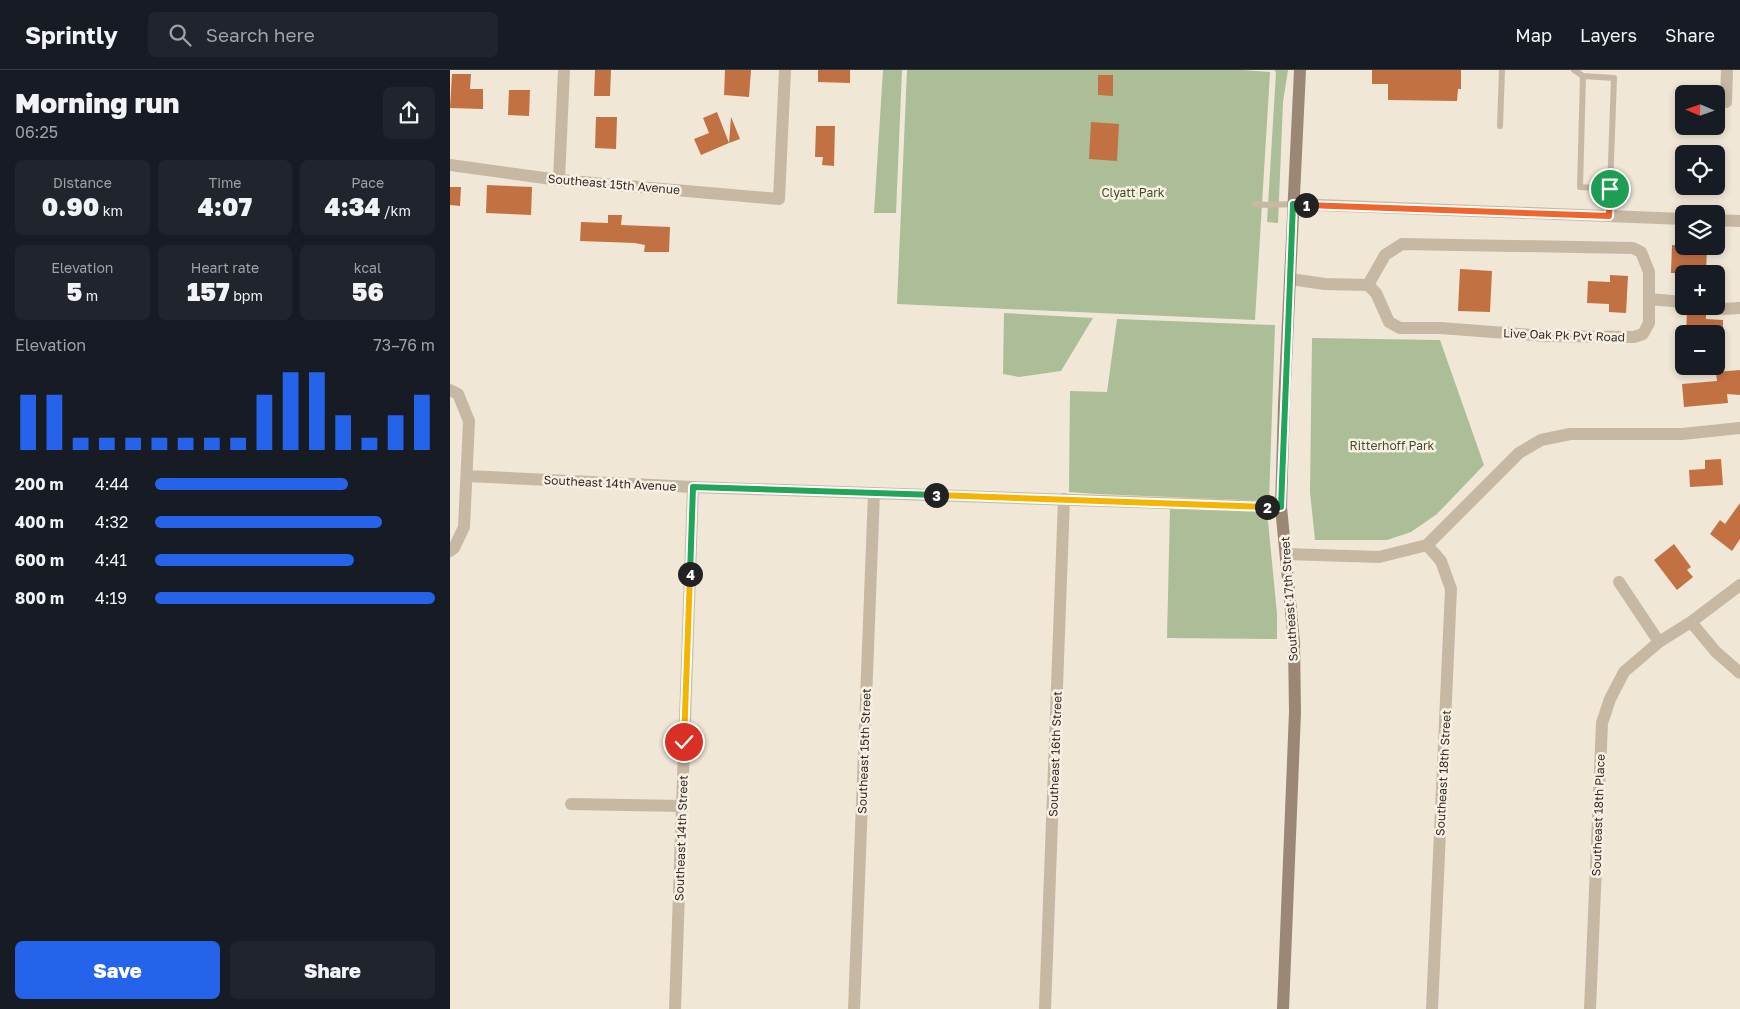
<!DOCTYPE html>
<meta charset="utf-8">
<style>
body{margin:0;font-family:"Golos Text",sans-serif;background:#20242c;color:#f1f3f6;height:100vh;display:flex;flex-direction:column;font-size:19px;white-space:nowrap}
*{box-sizing:border-box;margin:0}
p{font-size:16px;color:#9ea1a6}
.icon{flex:none;width:28px;height:28px;fill:none;stroke:currentColor;stroke-width:2;stroke-linecap:round;stroke-linejoin:round}
.map{position:relative;flex:1;overflow:hidden}
.side{display:flex;flex-direction:column;background:#171b24;width:450px}
.side>*{flex:none}
.needle{width:32px;rotate:272deg}
.tools{position:absolute;left:1225px;top:15px;display:grid;gap:10px}
.tools a{display:grid;place-items:center;width:50px;height:50px;border-radius:8px;background:#171b24;box-shadow:0 2px 8px #0003;font-size:25px}
.pin{position:absolute;display:grid;place-items:center;width:42px;height:42px;color:#fff;margin:-21px;border:2px solid #fff;border-radius:50%;box-shadow:0 1px 5px #0007}
.km{position:absolute;width:25px;height:25px;margin:-12px;border-radius:50%;background:#222;color:#fff;font-size:14px;line-height:25px;text-align:center}
.round{display:grid;place-items:center;flex:none;width:52px;height:52px;border-radius:8px;background:#20242c}
.overview{display:flex;align-items:center;justify-content:space-between;height:85px;padding:0 15px}
h1{font-size:28px;font-weight:800;line-height:38px}
.metrics{display:grid;grid-template-columns:repeat(3,1fr);gap:8px;height:85px;padding:5px 15px}
.metrics div{display:grid;align-content:center;border-radius:8px;background:#20242c;text-align:center}
.metrics b{font-size:25px;font-weight:800}
.metrics small{font-size:14px;font-weight:400}
.metrics p{font-size:14px}
.chart{height:140px;padding:10px 15px}
.chart p{display:flex;justify-content:space-between}
.chart svg{width:100%;height:90px;margin-top:5px;stroke:#2563eb;stroke-width:6}
.primary-button{display:flex;gap:10px;margin-top:auto;padding:10px 15px}
.primary-button a{flex:1;height:58px;border-radius:8px;background:#2563eb;color:#fff;font-size:20px;font-weight:800;line-height:58px;text-align:center}
.primary-button a+a{background:#20242c;color:#f1f3f6}
ul{padding:0 15px;list-style:none;font-size:16px}
li{display:grid;grid-template-columns:80px 60px 1fr;align-items:center;height:38px}
li i{height:12px;border-radius:6px;background:#2563eb}
header{display:flex;align-items:center;gap:30px;box-sizing:border-box;height:70px;padding:0 25px;background:#171b24;border-bottom:1px solid #363941}
header strong{font-size:24px}
nav{display:flex;gap:28px;margin-inline-start:auto;font-size:18px}
.search{width:350px;height:45px;background:#20242c;display:flex;align-items:center;gap:12px;box-sizing:border-box;padding:0 18px;border-radius:8px;color:#9ea1a6;font-size:19px}
main{display:flex;flex:1;min-height:0}
.map>svg:first-child{display:block}
</style>
<header>
<strong>Sprintly</strong>
<div class="search"><svg class="icon" aria-label="search" viewBox="0 0 24 24"><circle cx="10" cy="10" r="6"/><path d="M15 15l6 6"/></svg>Search here</div>
<nav><a>Map</a><a>Layers</a><a>Share</a></nav>
</header>
<main>
<section class="side">
<div class="overview"><div><h1>Morning run</h1><p>06:25</p></div><a class="round"><svg class="icon" aria-label="share" viewBox="0 0 24 24"><path d="M12 15V3M7 8l5-5 5 5M5 13v7h14v-7"/></svg></a></div>
<div class="metrics">
<div><p>Distance</p><b>0.90<small> km</small></b></div>
<div><p>Time</p><b>4:07</b></div>
<div><p>Pace</p><b>4:34<small> /km</small></b></div>
</div>
<div class="metrics">
<div><p>Elevation</p><b>5<small> m</small></b></div>
<div><p>Heart rate</p><b>157<small> bpm</small></b></div>
<div><p>kcal</p><b>56</b></div>
</div>
<div class="chart"><p><span>Elevation</span>73–76 m</p>
<svg viewBox="0 0 160 44" preserveAspectRatio="none"><path d="M5 44V17M15 44V17M25 44V38M35 44V38M45 44V38M55 44V38M65 44V38M75 44V38M85 44V38M95 44V17M105 44V6M115 44V6M125 44V27M135 44V38M145 44V27M155 44V17"/></svg>
</div>
<ul>
<li><b>200 m</b>4:44<i style="width:69%"></i></li>
<li><b>400 m</b>4:32<i style="width:81%"></i></li>
<li><b>600 m</b>4:41<i style="width:71%"></i></li>
<li><b>800 m</b>4:19<i style="width:100%"></i></li>
</ul>
<div class="primary-button"><a>Save</a><a>Share</a></div>
</section>
<div class="map">
<svg width="1290" height="939" viewBox="0 0 1290 939">
<rect width="100%" height="100%" fill="#f0e7d7"/>
<path fill="#acbe98" d="M433,0H452L446,143H424Z
M457,0H792L820,2L805,250L447,234Z
M824,0H838L833,32L828,153L817,152L826,2Z
M554,243L643,248L611,301L569,307L553,304Z
M667,249L825,255L819,431L646,424L619,422L620,321L657,322Z
M862,268L990,270L1034,395L987,444L961,462L937,470H865L860,422Z
M720,439L818,442V451L827,544V569L717,568Z"/>
<path fill="#c27143" d="M145,0H161L160,26H144Z
M275,0H301L299,27L274,25Z
M368,0H400V13L368,12Z
M922,0H1011V19H1008L1007,31L938,30V14H922Z
M2,4H21L20,19H33V39L0,38Z
M648,5H663V26L648,25Z
M59,20H80L79,46L58,45Z
M267,42L279,73L251,85L244,69L259,63L253,48Z
M146,47H167L166,79L145,78Z
M281,47L290,69L279,73Z
M641,52L669,54L667,91L639,89Z
M366,56H385L384,96L372,95L373,87H365Z
M37,115L82,117L81,145L36,143Z
M0,117H11L10,136L0,135Z
M158,145H172L171,155L220,157L219,182H194L195,175L185,173L130,171L131,152L158,153Z
M1222,175L1257,177L1256,204L1221,203Z
M1010,199L1042,201L1040,242L1008,241Z
M1160,205L1178,206L1176,243L1159,242V234L1137,233L1138,211L1160,212Z
M1237,240L1256,241V249L1273,250V264H1236Z
M1290,300V325L1277,324L1278,333L1234,337L1232,314L1267,311L1266,302Z
M1271,389L1273,415L1240,417L1239,400L1255,399V390Z
M1290,433V469L1282,481L1260,464L1270,450L1275,454Z
M1224,474L1241,497L1237,500L1243,507L1227,520L1204,490Z"/>
<g fill="none" stroke-linecap="round" stroke-linejoin="round">
<path stroke="#c7b8a4" stroke-width="6" d="M1124,0L1133,6L1164,8L1159,146
M1133,6L1130,117L1160,119
M1050,56L1052,0
M804,134L818,135L843,134"/>
<path stroke="#c7b8a4" stroke-width="12" d="M1276,32L1277,0
M0,95L109,110L329,129L335,0
M109,110L114,0
M843,134L1234,149
M1266,150L1290,151
M840,209L875,214L918,215L935,185L952,174L1183,178L1191,182L1199,202V253L1193,264L1184,267L1096,266L990,258H950L939,252L926,223L918,215
M1199,229L1234,232
M1265,236L1273,239L1290,238
M0,320L8,324L19,351L14,457L4,478L0,481
M17,406L243,417L831,437
M977,475L991,491L1001,519L982,939
M836,484L929,487L977,475L1069,383L1091,370L1120,364H1232L1290,358
M1169,512L1209,572
M1241,552L1266,582L1290,603
M121,734L232,736
M225,939L243,417
M404,939L424,423
M595,939L614,429
M1140,939L1152,653L1160,629L1174,602L1209,572L1241,552L1290,515"/>
<path stroke="#9a8775" stroke-width="12" d="M833,939L845,642L844,572L831,437L834,334L850,0"/>
</g>
<g fill="none" stroke-linecap="round" stroke-linejoin="round">
<g stroke="#fff" stroke-width="10">
<path id="split-1" d="M856,135L1159,146L1160,119"/>
</g>
<g stroke="#fff" stroke-width="10">
<path id="split-2" d="M817,437H831L843,134L856,135"/>
</g>
<g stroke="#fff" stroke-width="10">
<path id="split-3" d="M486,425L817,437"/>
</g>
<g stroke="#fff" stroke-width="10">
<path id="split-4" d="M240,504L243,417L486,425"/>
</g>
<g stroke="#fff" stroke-width="10">
<path id="split-5" d="M234,672L240,504"/>
</g>
<use href="#split-1" stroke="#f0652b" stroke-width="6"/>
<use href="#split-2" stroke="#22a559" stroke-width="6"/>
<use href="#split-3" stroke="#f5b400" stroke-width="6"/>
<use href="#split-4" stroke="#22a559" stroke-width="6"/>
<use href="#split-5" stroke="#f5b400" stroke-width="6"/>
</g>
<g text-anchor="middle" dominant-baseline="central" stroke-width="5" stroke-linejoin="round" paint-order="stroke">
<g font-size="12" fill="#322b25" stroke="#f8f1e3">
<text transform="translate(164 114) rotate(5)">Southeast 15th Avenue</text>
<text transform="translate(1114 265) rotate(2)">Live Oak Pk Pvt Road</text>
<text transform="translate(160 413) rotate(3)">Southeast 14th Avenue</text>
<text transform="translate(839 529) rotate(-94)">Southeast 17th Street</text>
<text transform="translate(414 681) rotate(-88)">Southeast 15th Street</text>
<text transform="translate(605 684) rotate(-88)">Southeast 16th Street</text>
<text transform="translate(993 703) rotate(-87)">Southeast 18th Street</text>
<text transform="translate(1148 745) rotate(-88)">Southeast 18th Place</text>
<text transform="translate(231 768) rotate(-88)">Southeast 14th Street</text>
</g>
<g font-size="12" fill="#3d502a" stroke="#f8f1e3">
<text x="683" y="122">Clyatt Park</text>
<text x="942" y="375">Ritterhoff Park</text>
</g>
</g>
</svg>
<div class="tools">
<a><svg class="needle" viewBox="-14 -14 28 28"><path d="M0-13l5 13h-10z" fill="#e53935"/><path d="M0 13l5-13h-10z" fill="#9ea1a6"/></svg></a>
<a><svg class="icon" aria-label="locate" viewBox="0 0 24 24"><circle cx="12" cy="12" r="6"/><path d="M12 2v4M12 18v4M2 12h4M18 12h4"/></svg></a>
<a><svg class="icon" aria-label="layers" viewBox="0 0 24 24"><path d="M12 4l9 5-9 5-9-5zM3 14l9 5 9-5"/></svg></a>
<a>+</a>
<a>−</a>
</div>
<div class="pin" style="left:1160px;top:119px;background:#1e9e55"><svg class="icon" aria-label="arrive" viewBox="0 0 24 24"><path d="M6 21V4h12l-3 4 3 4H6"/></svg></div>
<div class="pin" style="left:234px;top:672px;background:#d93025"><svg class="icon" aria-label="check" viewBox="0 0 24 24"><path d="M5 12l5 5 9-10"/></svg></div>
<b class="km" style="left:856px;top:135px">1</b>
<b class="km" style="left:817px;top:437px">2</b>
<b class="km" style="left:486px;top:425px">3</b>
<b class="km" style="left:240px;top:504px">4</b>
</div>
</main>
